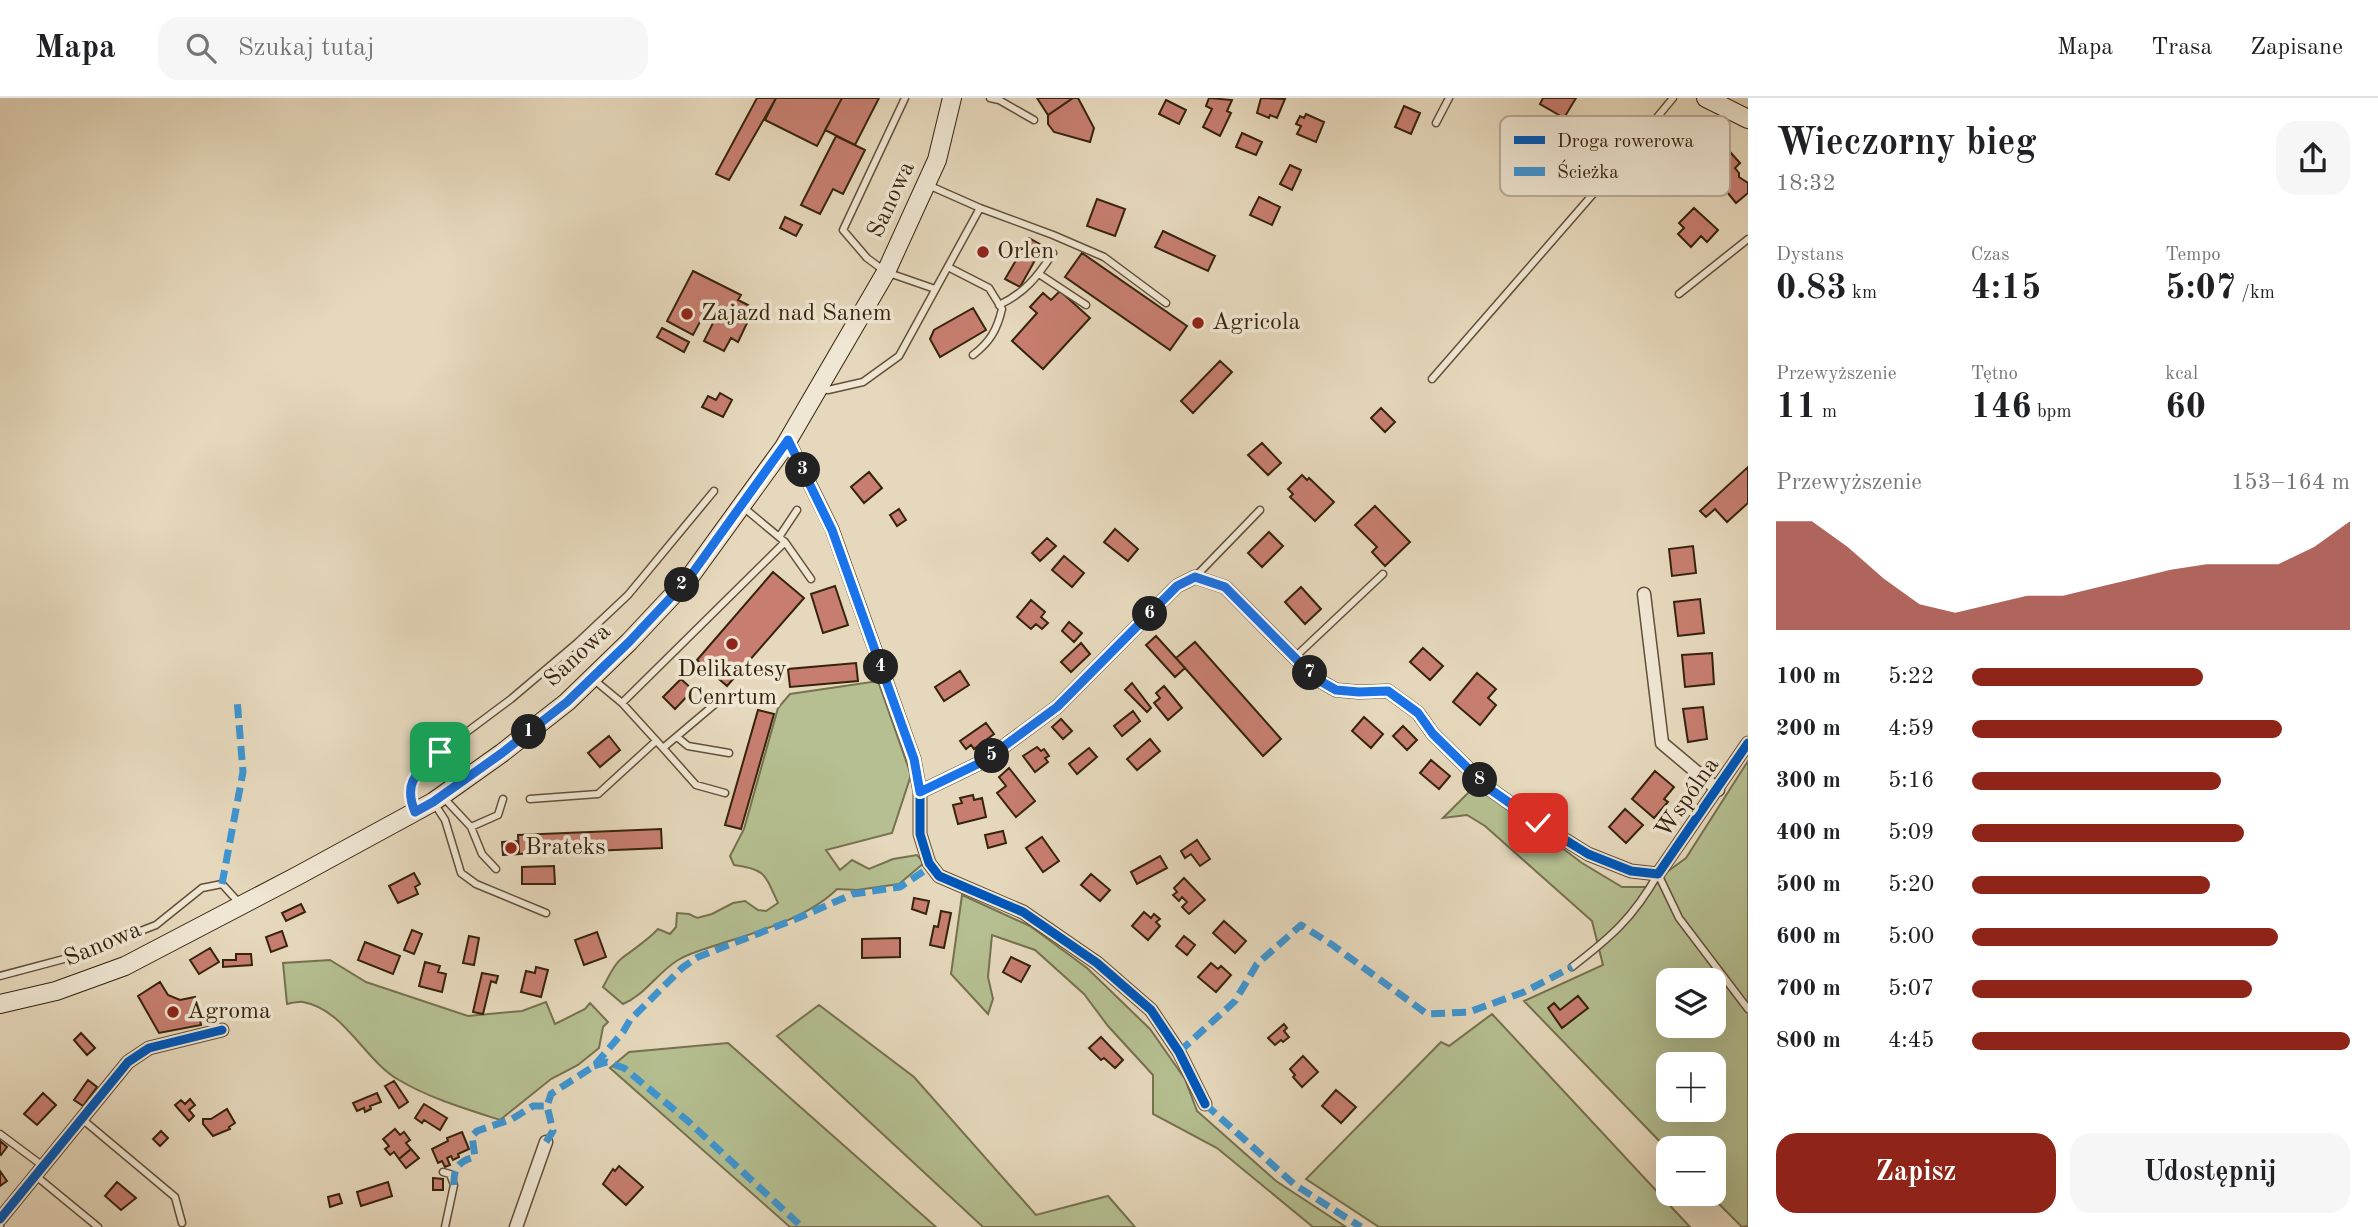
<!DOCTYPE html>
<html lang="pl">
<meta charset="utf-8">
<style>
body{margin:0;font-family:"Old Standard TT",serif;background:#f6f6f6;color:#202124;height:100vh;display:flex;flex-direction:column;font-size:26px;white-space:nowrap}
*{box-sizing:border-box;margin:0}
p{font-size:23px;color:#757577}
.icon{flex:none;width:38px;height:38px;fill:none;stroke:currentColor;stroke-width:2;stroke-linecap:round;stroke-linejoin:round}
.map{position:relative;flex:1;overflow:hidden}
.panel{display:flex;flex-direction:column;background:#fff;width:630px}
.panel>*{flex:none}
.tools{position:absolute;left:1656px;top:870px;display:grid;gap:14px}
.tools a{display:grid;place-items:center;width:70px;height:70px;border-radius:14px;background:#fff;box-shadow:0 7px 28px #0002;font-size:35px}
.pin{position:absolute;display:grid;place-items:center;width:60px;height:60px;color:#fff;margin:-30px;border-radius:14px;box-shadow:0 4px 10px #0006}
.km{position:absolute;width:35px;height:35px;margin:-18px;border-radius:50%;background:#222;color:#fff;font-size:19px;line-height:35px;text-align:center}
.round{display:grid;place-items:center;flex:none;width:74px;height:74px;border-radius:21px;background:#f6f6f6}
.head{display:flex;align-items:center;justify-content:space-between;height:119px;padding:0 28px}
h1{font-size:38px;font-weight:700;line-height:52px}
.metrics{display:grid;grid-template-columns:repeat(3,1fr);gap:10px;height:119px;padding:7px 28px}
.metrics div{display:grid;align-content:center}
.metrics b{font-size:35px;font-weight:700}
.metrics small{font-size:19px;font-weight:400}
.metrics p{font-size:19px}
.chart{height:196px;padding:14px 28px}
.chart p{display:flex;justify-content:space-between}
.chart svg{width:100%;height:126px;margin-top:7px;fill:#8f2418;opacity:.7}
.cta{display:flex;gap:14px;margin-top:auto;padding:14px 28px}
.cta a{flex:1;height:80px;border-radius:21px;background:#8f2418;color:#fff;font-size:28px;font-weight:700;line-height:80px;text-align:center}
.cta a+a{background:#f6f6f6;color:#202124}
ul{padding:0 28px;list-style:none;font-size:23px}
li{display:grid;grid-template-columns:112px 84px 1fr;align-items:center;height:52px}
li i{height:18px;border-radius:9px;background:#8f2418}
header{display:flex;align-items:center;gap:42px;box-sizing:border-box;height:98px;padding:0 35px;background:#fff;border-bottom:2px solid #e0e0e0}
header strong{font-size:33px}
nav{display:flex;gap:38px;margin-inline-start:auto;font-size:24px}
.search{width:490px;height:63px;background:#f6f6f6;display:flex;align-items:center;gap:18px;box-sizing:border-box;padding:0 24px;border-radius:21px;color:#757577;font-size:26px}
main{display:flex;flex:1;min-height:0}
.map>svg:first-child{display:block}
</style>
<header>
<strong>Mapa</strong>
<div class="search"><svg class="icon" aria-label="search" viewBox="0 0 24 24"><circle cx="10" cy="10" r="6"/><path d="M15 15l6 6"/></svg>Szukaj tutaj</div>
<nav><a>Mapa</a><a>Trasa</a><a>Zapisane</a></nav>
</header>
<main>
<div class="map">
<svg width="1748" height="1129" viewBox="0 0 1748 1129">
<rect width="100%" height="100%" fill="#e6d8bc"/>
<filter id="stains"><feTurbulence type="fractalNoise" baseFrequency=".00286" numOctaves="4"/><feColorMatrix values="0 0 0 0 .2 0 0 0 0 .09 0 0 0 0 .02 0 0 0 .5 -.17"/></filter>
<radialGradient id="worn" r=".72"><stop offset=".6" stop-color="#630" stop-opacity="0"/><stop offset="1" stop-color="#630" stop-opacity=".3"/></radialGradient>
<path fill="#b5bf91" stroke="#76714e" stroke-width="2" fill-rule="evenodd" d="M878,583L911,677L892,735L826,752L840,772L852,762L869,771L893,761L917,757L924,765L899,786L857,792L837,791C810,818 764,832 729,843C713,849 693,853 678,862C657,875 645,897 623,906L603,889C608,880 614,866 622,860C634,851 648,842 658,831L670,836L676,829L677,815L689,816L697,820L712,816L733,805L745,803L758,812L766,813L778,805C765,777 766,771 734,767L730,758L744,731L778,610L790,596Z
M1748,663V1128L1742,1129L1709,1096H1713V1050H1668V1052L1524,903L1603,867L1592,823L1485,728L1467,717L1443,720L1477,686L1582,765L1622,789H1650L1664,776L1686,760ZM1668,882H1713V928H1668ZM1668,966H1713V1012H1668Z
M962,797L1030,828L1087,870L1150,931L1185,981L1197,1013L1276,1083L1346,1129H1313L1217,1050L1153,1016V977L1108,928L1084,896L1035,852L992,837L988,879L993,901L988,916L951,876Z
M330,862L366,884L468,918L522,913L546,904L555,926L585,911L590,905L608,924L603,929L599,950L578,967L551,981L500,1022C466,1011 429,1000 399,982C365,963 344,911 303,904C299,903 292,905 287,906L283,865Z
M819,907L914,979L1036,1117L1108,1098L1135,1129H983L777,938Z
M1492,916L1690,1129H1379L1306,1081L1441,944L1449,948Z
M728,945L936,1129H790L610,970L629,954Z"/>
<path fill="#c77e70" stroke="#36230c" stroke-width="2" d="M757,0H776L729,82L716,76Z
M776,0H842L817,48L765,22Z
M842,0H879L855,47L825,32Z
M1037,0H1073L1048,17Z
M1073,0H1078L1094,30L1090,44L1054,34L1048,26V17Z
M1209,0L1232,2L1227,13L1231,15L1220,38L1203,29L1212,11L1206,8Z
M1261,0L1285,1L1277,20L1270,17L1269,20L1257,15Z
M1543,0H1576L1564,20L1540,6Z
M1166,2L1186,12L1179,26L1159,16Z
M1404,8L1420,15L1411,36L1395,29Z
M1306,16L1324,24L1316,44L1297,36L1301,28L1296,26L1300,18L1304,20Z
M1242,35L1262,44L1256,57L1236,49Z
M836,38L865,52L843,96L833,91L820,116L801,107Z
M1731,55L1740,65L1735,70L1739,75V79L1748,85V95L1736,105L1718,83L1728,74L1720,64Z
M1290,67L1301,72L1292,92L1280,86Z
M1259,99L1280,109L1272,127L1250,117Z
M1097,101L1125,111L1115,138L1087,128Z
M1694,110L1718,132L1707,144L1701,138L1691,149L1678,136L1684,130L1679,125Z
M785,119L802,127L796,138L780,130Z
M1163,133L1215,158L1208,173L1155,149Z
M1029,140L1043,148L1020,189L1005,181Z
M1082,155L1187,228L1170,252L1065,179Z
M693,173L741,197L738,202L748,207L742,220L748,223L738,244L731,240L724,253L704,243L719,213L709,207L693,237L667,223Z
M1060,193L1090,220L1043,271L1012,243L1037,215L1030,209L1043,195L1051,202Z
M973,210L986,232L940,259L930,241L934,232Z
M662,230L689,244L684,254L657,239Z
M1220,263L1232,274L1193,315L1181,303Z
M720,295L732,302L723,319L702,309L708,298L716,302Z
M1381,310L1395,324L1385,334L1371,320Z
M1262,345L1281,365L1268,377L1248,357Z
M1748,369V405L1727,424L1715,411L1706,419L1700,413Z
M869,374L882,390L864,405L851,389Z
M1302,377L1307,382L1309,380L1334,404L1315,423L1290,399L1293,396L1288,391Z
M1375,408L1410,444L1385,468L1372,454L1377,449L1355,427Z
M899,411L906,422L897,428L890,417Z
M1115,431L1138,451L1128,463L1104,444Z
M1269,434L1283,448L1262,469L1248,455Z
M1047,440L1056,448L1040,463L1032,455Z
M1693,448L1696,475L1672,478L1669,451Z
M1064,458L1084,475L1072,489L1052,472Z
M773,474L804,500L727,588L697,562Z
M835,488L848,527L823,535L811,496Z
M1301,489L1321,511L1305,526L1285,504Z
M1700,501L1704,535L1678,538L1674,504Z
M1031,502L1045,514L1041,519L1048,525L1042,531L1036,526L1031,531L1017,519Z
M1069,524L1082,535L1074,544L1062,533Z
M1156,538L1185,570L1175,579L1146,547Z
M1195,544L1281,641L1263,658L1176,560Z
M1081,545L1090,556L1071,574L1061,564Z
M1423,550L1443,568L1430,582L1410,564Z
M1712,555L1714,586L1685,589L1682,557Z
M856,565L858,583L790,589L788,571Z
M960,573L969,587L944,603L935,589Z
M1477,575L1496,591L1488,600L1496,607L1480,627L1453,604Z
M681,581L693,592L675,611L663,599Z
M1132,585L1151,610L1147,614L1125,592Z
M1164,588L1182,610L1168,622L1154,605L1160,600L1156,595Z
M1703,609L1707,641L1688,644L1683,611Z
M758,612L774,616L741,731L725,727Z
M1133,613L1140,623L1122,638L1114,628Z
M1364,619L1383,636L1371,650L1352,633Z
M1061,621L1072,633L1063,641L1052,629Z
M986,625L994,636L974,651L971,647L966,651L960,643Z
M1403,628L1417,642L1407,652L1393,638Z
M609,638L620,652L600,669L588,655Z
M1150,641L1160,653L1137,672L1127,661Z
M1037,649L1041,653L1044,651L1049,658L1045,660L1048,664L1035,674L1023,658Z
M1089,650L1097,659L1077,676L1069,666Z
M1431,662L1450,678L1439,691L1420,675Z
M1009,670L1035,703L1016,719L997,695L1006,688L999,679Z
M1655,673L1674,689L1664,701L1668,704L1654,720L1632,701Z
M973,697L974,702L982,700L986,719L958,726L953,707L962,705L960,700Z
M1625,711L1643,727L1626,745L1609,729Z
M661,731L662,750L519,756L518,737Z
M1003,733L1006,745L988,750L985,737Z
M1042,739L1059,763L1043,774L1026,750Z
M1197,742L1210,761L1200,768L1191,756L1185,760L1181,753Z
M518,743L519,756L503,757L502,744Z
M1160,758L1167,770L1137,786L1131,774Z
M554,768L555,786H522V769Z
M414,775L420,786L415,789L418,796L398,805L389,788Z
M1091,776L1110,792L1100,803L1081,787Z
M1184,780L1205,802L1189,816L1182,809L1187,804L1182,799L1179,803L1173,797L1177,794L1174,790Z
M914,800L929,803L926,816L912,811Z
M301,806L305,814L286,823L282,815Z
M941,813L951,815L944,850L930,847L934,828L938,829Z
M1144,814L1151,820L1154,816L1160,821L1156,824L1160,828L1148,842L1132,828Z
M1224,823L1246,843L1235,855L1213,835Z
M412,832L422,836L414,856L404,852Z
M282,833L287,848L271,854L266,839Z
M597,834L606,859L584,867L575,842Z
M469,838L479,840L474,867L463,865Z
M1184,838L1195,847L1187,857L1176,848Z
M900,840V859L862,860V841Z
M365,844L400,858L393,876L358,862Z
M210,850L219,864L199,876L190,862Z
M236,856H251L252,867L223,869V862H236Z
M1011,859L1030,868L1021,884L1003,874Z
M425,864L440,868L438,874L446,876L442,894L419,888Z
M1211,865L1218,871L1221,868L1231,877L1216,894L1198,879Z
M536,869L548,872L541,899L521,894L526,873L535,875Z
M482,875L498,878L496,885L491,883L483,916L473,914Z
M160,884L168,897L180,902L195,899L201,927L159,935L138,898Z
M1578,898L1588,910L1562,930L1548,910L1554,905L1560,912Z
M1284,926L1287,930L1284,933L1289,939L1283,944L1281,942L1275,947L1268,940Z
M81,935L95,950L87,957L74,942Z
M1101,939L1123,962L1115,970L1104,960L1101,962L1089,950Z
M1303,958L1318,974L1302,989L1293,979L1295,977L1290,971Z
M88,982L97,989L83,1008L74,1002Z
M394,983L408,1004L399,1010L385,988Z
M1336,992L1356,1009L1341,1025L1322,1008Z
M43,995L56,1007L37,1027L24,1016Z
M377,995L381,1004L370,1008L371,1011L365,1014L364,1010L357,1013L353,1005Z
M190,1001L195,1007L189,1012L194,1018L189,1023L175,1007L181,1002L185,1006Z
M424,1006L447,1020L440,1032L424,1022L422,1025L415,1020Z
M227,1011L235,1025L229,1029L230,1031L213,1038L203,1026V1021H211Z
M395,1031L400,1037L404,1034L410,1042L406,1045L411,1051L399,1061L394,1054L390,1057L385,1051L389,1048L383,1041Z
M161,1033L168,1040L160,1048L153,1041Z
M462,1034L469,1051L458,1056L459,1059L453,1062L451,1058L447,1060L450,1067L445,1069L442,1063L438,1065L432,1051L448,1043L447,1040Z
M0,1043L7,1049L1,1057L0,1056Z
M411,1051L419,1060L406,1070L399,1061Z
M619,1068L643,1089L626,1107L603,1086L613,1071L615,1073Z
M0,1073L7,1083L0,1088Z
M433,1080L443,1081V1092H433Z
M117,1084L136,1100L121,1112L105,1098Z
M388,1084L392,1098L361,1108L357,1094Z
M339,1096L342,1105L330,1109L328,1099Z"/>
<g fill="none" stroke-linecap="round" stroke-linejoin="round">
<g stroke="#625038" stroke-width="9">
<path id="lane" d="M905,0L843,132L867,160L886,174L935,191
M990,0L999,2L1034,22
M1436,25L1449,0
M928,87L980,110L1053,137L1104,159L1166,205
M948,169L989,190L1002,211C997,232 990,244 973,257
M1039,176L1086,207
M1679,196L1748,141
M999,207C1025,195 1038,178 1053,155
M1432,281L1607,80L1673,0
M820,291L828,292L863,284L899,258L980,110
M779,439L797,412
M785,444L811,481
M1195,479L1260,412
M1294,560L1383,476
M593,581L622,605L785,444L743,409
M622,605L663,650L721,601
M677,639L688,648L729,655
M663,650L696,687L725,695
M443,699L471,729L482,756L496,771
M530,701L598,696L656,643
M434,705L445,722L461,775L476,786L546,815
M414,712L409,697L415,678L440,654L511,601L577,545L628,497L714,393
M471,729L498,717L503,701
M1658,776L1679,820L1748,911
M1572,869C1611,839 1633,820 1658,776
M0,878L79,857L156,827L202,790L222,786L241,807
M82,1021L175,1099L182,1125
M0,1036L43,1068
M443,1074L450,1076L454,1087L445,1129
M36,1078L98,1129
M0,1128V1129"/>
</g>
<g stroke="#625038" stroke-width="15">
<path id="street" d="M788,342L832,431L914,661L920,694V736L929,765L939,778L1023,814L1097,865L1151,912L1179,954L1205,1006
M1644,496L1662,645L1718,692
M920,694L984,663L1057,609L1177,488L1195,479L1225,489L1315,580L1336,592L1359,594L1388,593L1418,615L1433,636L1487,689L1538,725L1588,756L1631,773L1658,776L1748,645
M0,1121L128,964L149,950L222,932
M516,1129L546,1044"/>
</g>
<g stroke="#36230c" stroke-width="20">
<path id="secondary" d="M1706,0L1748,21
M0,906L56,893L125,868L299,777L433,704L502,655L567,604L629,544L689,480L784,349L886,174L937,62L952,0"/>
</g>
<use href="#lane" stroke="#efe6d3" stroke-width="6"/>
<use href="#street" stroke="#efe6d3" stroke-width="12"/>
<use href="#secondary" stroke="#efe6d3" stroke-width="18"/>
<path stroke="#3e95d2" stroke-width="7" stroke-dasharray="14 7" stroke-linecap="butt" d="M222,786L243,674L237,601
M1179,954L1235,903L1257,866L1301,827L1331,846L1427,916L1469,914L1524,894L1572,869
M594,968L607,964L624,970L689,1024L802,1129
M1205,1006L1295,1087L1361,1129
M546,1044L553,1033L547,1008L551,996L594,968L623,934L630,922L682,870L698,859L798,820L853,796L900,789L924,773L929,765
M454,1087C453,1070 459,1063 475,1059L472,1038L477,1033L512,1021L533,1008H547"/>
<g stroke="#efe6d3" stroke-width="13">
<path id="cycleway" d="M788,342L832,431L914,661L920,694V736L929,765L939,778L1023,814L1097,865L1151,912L1179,954L1205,1006
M920,694L984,663L1057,609L1177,488L1195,479L1225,489L1315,580L1336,592L1359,594L1388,593L1418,615L1433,636L1487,689L1538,725L1588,756L1631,773L1658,776L1748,645
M0,1121L128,964L149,950L222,932"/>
</g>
<use href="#cycleway" stroke="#0057b8" stroke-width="9"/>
</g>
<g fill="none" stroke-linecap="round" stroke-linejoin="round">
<g stroke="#fff" stroke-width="14">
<path id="route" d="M440,654C419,674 402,682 415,714L433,704L502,655L567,604L629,544L689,480L788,342L832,432L914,661L920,694L984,663L1057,609L1177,488L1195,479L1225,489L1315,580L1336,592L1359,594L1388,593L1418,615L1433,636L1487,689L1538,725"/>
</g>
<use href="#route" stroke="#1a73e8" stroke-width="9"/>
</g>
<g fill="#8f2418" stroke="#efe6d3" stroke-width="2.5">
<circle cx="983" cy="154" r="7"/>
<circle cx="687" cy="216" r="7"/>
<circle cx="1198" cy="225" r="7"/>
<circle cx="732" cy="546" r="7"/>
<circle cx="511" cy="750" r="7"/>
<circle cx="173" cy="914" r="7"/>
</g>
<g text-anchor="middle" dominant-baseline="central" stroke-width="7" stroke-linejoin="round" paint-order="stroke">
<g font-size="24" fill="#36230c" stroke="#efe6d3">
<text transform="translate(892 102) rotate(-65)">Sanowa</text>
<text transform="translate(578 558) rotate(-43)">Sanowa</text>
<text transform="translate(1688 700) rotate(-55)">Wspólna</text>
<text transform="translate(103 847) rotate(-23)">Sanowa</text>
</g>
<g font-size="24" fill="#36230c" stroke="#efe6d3" text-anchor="start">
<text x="997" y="154">Orlen</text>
<text x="701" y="216">Zajazd nad Sanem</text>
<text x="1212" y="225">Agricola</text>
<text x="732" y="572" text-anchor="middle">Delikatesy<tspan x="732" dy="28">Cenrtum</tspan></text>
<text x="525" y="750">Brateks</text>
<text x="187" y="914">Agroma</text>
</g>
</g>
<rect x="1500" y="18" width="230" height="80" rx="10" fill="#efe6d3" stroke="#b8ac97" stroke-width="2"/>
<rect x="1514" y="38" width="31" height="8" fill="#0057b8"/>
<rect x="1514" y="69" width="31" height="9" fill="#3e95d2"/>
<g font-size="19" fill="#36230c">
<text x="1557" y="49">Droga rowerowa</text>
<text x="1557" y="80">Ścieżka</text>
</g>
<rect width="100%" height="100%" filter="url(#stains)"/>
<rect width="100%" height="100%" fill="url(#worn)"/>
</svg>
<div class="tools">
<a><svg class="icon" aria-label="layers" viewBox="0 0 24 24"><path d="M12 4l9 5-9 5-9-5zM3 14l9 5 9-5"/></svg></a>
<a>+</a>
<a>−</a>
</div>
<div class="pin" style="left:440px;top:654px;background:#1e9e55"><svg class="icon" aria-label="arrive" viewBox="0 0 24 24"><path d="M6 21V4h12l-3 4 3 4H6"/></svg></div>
<div class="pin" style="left:1538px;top:725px;background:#d93025"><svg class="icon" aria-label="check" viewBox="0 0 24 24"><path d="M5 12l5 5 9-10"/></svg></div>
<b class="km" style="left:529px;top:634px">1</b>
<b class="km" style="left:682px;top:487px">2</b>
<b class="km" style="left:803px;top:372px">3</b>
<b class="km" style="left:881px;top:569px">4</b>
<b class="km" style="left:992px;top:658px">5</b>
<b class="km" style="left:1150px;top:516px">6</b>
<b class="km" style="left:1310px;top:575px">7</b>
<b class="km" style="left:1480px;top:682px">8</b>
</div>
<section class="panel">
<div class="head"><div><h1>Wieczorny bieg</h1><p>18:32</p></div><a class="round"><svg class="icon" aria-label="share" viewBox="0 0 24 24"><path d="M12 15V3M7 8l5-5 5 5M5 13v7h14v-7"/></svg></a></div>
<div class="metrics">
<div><p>Dystans</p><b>0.83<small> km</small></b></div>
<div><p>Czas</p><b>4:15</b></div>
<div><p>Tempo</p><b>5:07<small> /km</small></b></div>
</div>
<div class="metrics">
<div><p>Przewyższenie</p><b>11<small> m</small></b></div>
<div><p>Tętno</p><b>146<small> bpm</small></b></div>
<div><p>kcal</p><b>60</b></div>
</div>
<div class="chart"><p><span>Przewyższenie</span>153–164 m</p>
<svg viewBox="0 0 160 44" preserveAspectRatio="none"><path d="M0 44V6L10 6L20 15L30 26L40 35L50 38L60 35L70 32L80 32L90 29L100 26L110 23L120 21L130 21L140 21L150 15L160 6V44z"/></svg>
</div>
<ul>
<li><b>100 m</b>5:22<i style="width:61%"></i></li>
<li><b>200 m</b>4:59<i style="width:82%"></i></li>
<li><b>300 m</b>5:16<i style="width:66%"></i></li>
<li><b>400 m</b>5:09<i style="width:72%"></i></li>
<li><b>500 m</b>5:20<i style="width:63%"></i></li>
<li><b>600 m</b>5:00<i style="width:81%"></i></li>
<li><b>700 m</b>5:07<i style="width:74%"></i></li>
<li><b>800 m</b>4:45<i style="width:100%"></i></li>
</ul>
<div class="cta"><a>Zapisz</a><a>Udostępnij</a></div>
</section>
</main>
